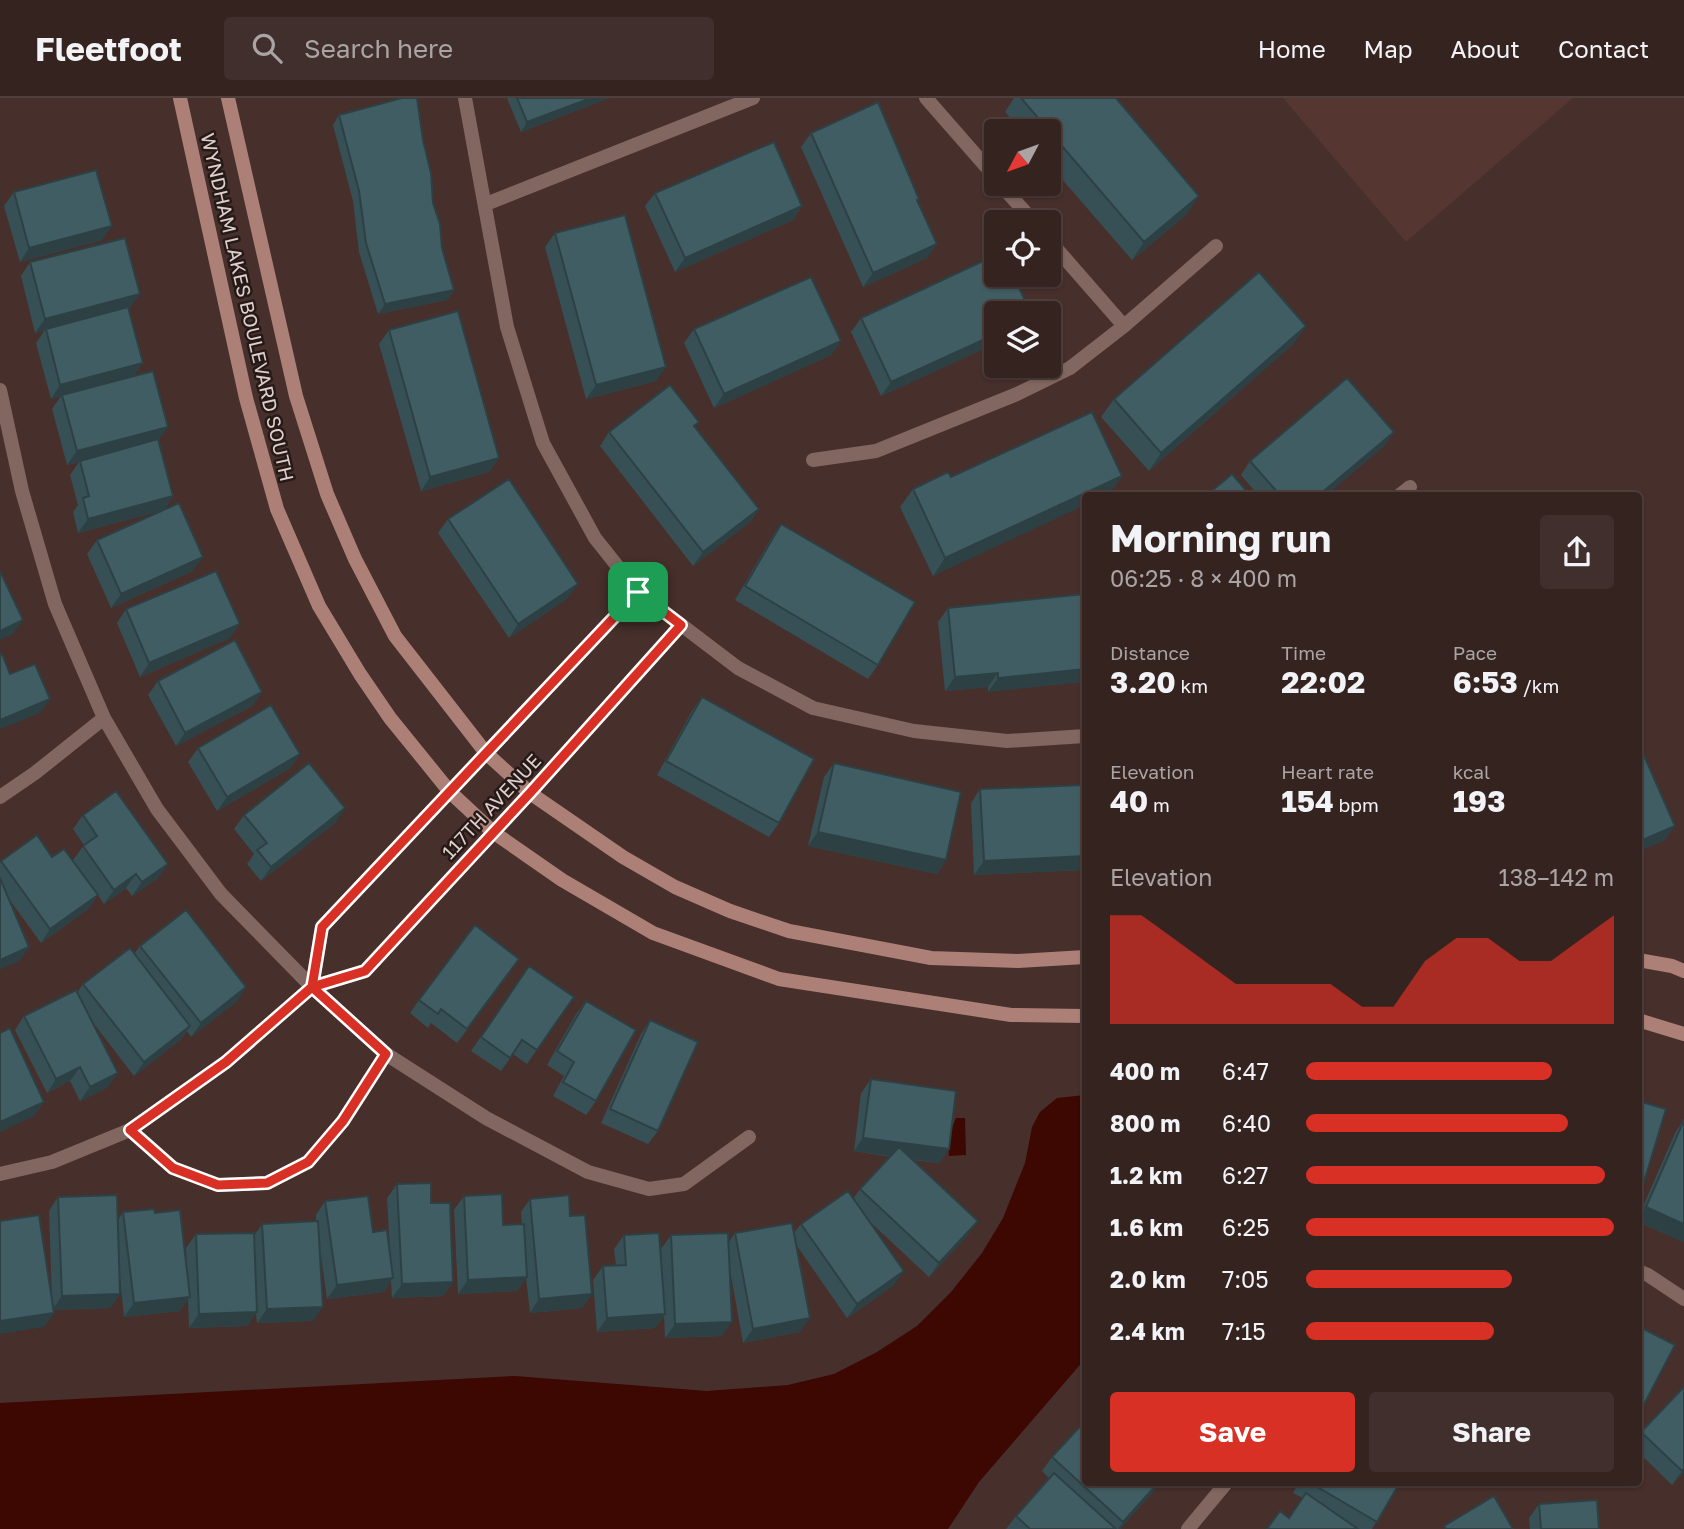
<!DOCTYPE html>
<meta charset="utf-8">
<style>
body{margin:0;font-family:"Golos Text",sans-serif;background:#402f2d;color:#f1f3f6;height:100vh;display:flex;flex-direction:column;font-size:26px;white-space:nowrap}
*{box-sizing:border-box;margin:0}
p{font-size:23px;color:#aaa4a5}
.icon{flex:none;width:38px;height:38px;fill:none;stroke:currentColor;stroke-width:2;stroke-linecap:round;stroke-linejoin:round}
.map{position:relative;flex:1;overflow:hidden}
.details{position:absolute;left:1082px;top:394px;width:560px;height:994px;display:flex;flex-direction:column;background:#352320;border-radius:7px;box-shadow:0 2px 5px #0004,0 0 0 2px #4f403e}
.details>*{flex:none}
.needle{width:46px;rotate:229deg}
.fabs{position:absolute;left:984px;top:21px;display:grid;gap:14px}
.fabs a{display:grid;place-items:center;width:77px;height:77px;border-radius:7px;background:#352320;box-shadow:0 2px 5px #0004,0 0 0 2px #4f403e;font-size:35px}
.pin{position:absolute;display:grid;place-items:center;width:60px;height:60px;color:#fff;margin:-30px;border-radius:14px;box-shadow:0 4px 10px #0006}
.round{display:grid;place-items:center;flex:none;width:74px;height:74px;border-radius:7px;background:#402f2d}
.headline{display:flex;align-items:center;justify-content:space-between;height:119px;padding:0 28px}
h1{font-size:38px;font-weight:700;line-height:52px}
.stats{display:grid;grid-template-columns:repeat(3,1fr);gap:10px;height:119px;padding:7px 28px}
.stats div{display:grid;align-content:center}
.stats b{font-size:30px;font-weight:700}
.stats small{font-size:19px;font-weight:400}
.stats p{font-size:19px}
.chart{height:196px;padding:14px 28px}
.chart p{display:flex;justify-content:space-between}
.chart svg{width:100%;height:126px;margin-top:7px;fill:#d93025;opacity:.7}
.action{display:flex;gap:14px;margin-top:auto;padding:14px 28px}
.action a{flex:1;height:80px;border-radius:7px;background:#d93025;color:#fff;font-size:28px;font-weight:700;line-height:80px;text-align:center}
.action a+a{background:#402f2d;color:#f1f3f6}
ul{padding:0 28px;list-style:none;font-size:23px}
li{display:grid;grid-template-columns:112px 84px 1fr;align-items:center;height:52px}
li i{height:18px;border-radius:9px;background:#d93025}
header{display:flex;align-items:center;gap:42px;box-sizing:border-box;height:98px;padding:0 35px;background:#352320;border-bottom:2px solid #4f403e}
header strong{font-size:33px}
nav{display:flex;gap:38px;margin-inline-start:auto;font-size:24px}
.search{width:490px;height:63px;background:#402f2d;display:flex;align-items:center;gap:18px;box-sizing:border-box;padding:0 24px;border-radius:7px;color:#aaa4a5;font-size:26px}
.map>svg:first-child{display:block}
</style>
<header>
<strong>Fleetfoot</strong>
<div class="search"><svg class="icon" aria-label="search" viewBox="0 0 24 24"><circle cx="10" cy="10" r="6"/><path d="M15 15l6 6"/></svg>Search here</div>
<nav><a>Home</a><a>Map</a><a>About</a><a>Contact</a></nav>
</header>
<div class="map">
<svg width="1684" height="1431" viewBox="0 0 1684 1431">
<rect width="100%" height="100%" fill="#472f2b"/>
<path fill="#553631" d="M1283,0H1573L1406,144Z"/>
<path fill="#3d0702" d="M1085,997V1261L979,1384L948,1431H0V1305L515,1278L707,1293L788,1287L834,1276L877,1254L917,1228L951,1194L982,1155L1003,1120L1025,1065L1032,1029L1040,1014L1057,1000Z
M956,1020H965L966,1057L949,1058L948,1039Z"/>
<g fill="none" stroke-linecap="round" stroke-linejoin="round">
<path stroke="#826660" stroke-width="14" d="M465,0L507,229L543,345L595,440L638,494L738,570L813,610L914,633L1007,643L1085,638
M926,0L996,80
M1000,86L1034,124
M486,106L753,0
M1048,141L1124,228
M0,292L22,393L55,506L104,620L157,711L221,796L312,889L386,956L486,1020L588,1074L649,1091L684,1086L749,1039
M813,362L876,353L1017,296L1070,270L1124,228L1216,148
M1400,397L1410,389
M0,699L35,675L104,620
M312,889L322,829L638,494
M130,1032L173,1070L218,1087L267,1085L308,1064L343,1023L386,956
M0,1076L52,1064L130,1032L226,964L312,889L365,873L530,695L681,527
M1638,1173L1648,1177L1684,1201
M1188,1431L1227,1384"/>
<path stroke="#ad8077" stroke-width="14" d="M180,0L246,300L277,411L319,508L360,576L390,620L450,694L493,734L562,782L653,835L779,881L1011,917L1085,918
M228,0L296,298L327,396L355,461L395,538L486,655L530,695L623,759L675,789L730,813L789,833L931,860L1018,863L1085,859
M1638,862L1672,868L1684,873
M1638,922L1684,936"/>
</g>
<path fill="#375055" d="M507,0H609L521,34Z
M1014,0H1116L1187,116L1132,162L1048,65V33H1022L1005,14Z
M339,17L433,105L442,150L454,192L447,202L378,216L359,154L353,103L333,27Z
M811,35L919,101L918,103L927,160L863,189L801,49Z
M14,94L102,142L20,164L4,108Z
M655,95L802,108L793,122L675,174L645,108Z
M555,135L656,283L586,301L545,149Z
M30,164L130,210L128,211L143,265L134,277L159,342L173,398L164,412L78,435L73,414L78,407L70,377L79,364L67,367L52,311L61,298L51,301L36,245L45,232L35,235L21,178Z
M996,215V250L994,251L992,247L881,298L851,234L861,220Z
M1306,228L1293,246L1149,373L1101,319L1114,301Z
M694,231L841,243L831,257L714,310L684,245Z
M389,232L499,360L489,374L421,393L379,246Z
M695,329L759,411L750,424L693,468L600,348L609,334Z
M1394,334L1384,348L1326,397H1258L1241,377L1250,363Z
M1122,378L1109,396L1107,397H1085L933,478L900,409L913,391L951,379Z
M448,421L568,500L509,540L438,435Z
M781,426L878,567L868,581L735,502L772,439Z
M97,442L193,473L111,510L87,456Z
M1085,496L988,594V589L945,593L938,524L948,510Z
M126,511L230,540L140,579L117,525Z
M158,583L262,594L252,608L176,648L148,597Z
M702,599L779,725L769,739L657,677L692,613Z
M198,650L300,656L290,670L217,713L188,664Z
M834,665L946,762L937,776L808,748L824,679Z
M1085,687V772L974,777L971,705L980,691Z
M83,717L158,780L132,798L126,790L104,806L98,797L88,811L41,845L9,801L29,849L19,863L0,871V765L1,763L52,759L73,762L84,747L73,731Z
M244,717L336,724L261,783L247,766L254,756L234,731Z
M140,848L237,903L191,939L187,933L180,942L134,978L91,922L108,989L80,1003L70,983L47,995L15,932L24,918L77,895L83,886L134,856Z
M529,868L574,899L527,966L513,956L501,973L471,953Z
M510,875L457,945L431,925L428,930L410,915L419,902Z
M586,903L596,1003L586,1017L553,998L564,978L547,967L576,916Z
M650,922L658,1033L648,1046L601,1025L641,936Z
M871,981L949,1051L939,1065L912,1062L968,1137L929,1179L868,1122L894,1187L847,1220L797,1148L800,1234L743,1245L730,1172L722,1238L665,1240L664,1218L655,1230L597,1234L593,1182L603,1168L616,1167L614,1151L624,1137L662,1172L661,1151L671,1137L729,1144L735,1135H794L801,1126L853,1101L860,1091L891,1059L854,1053L861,995Z
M1684,1021V1144L1638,1124V1120L1675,1035Z
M397,1086L431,1105L453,1184L443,1198L392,1200L391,1183L384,1194L327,1201L319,1144L313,1223L257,1225L256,1215L247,1228L189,1230L188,1201L180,1213L124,1219L120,1179V1196L110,1210L53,1212L54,1215L44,1229L52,1203L49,1113L58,1099L118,1122L123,1114L155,1115L187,1174L186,1150L196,1136L254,1138L262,1126L316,1123V1117L325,1103L373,1134L390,1155L387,1100Z
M464,1098L503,1127H522L521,1114L530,1101L570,1118L592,1196L582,1210L530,1215L526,1180L517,1193L458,1196L454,1112Z
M1684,1289V1374L1672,1387L1638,1354V1338Z
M1052,1359L1152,1395L1120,1431H1006L1016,1418L1049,1380L1042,1373Z
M1299,1384H1400L1372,1431H1267L1289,1420L1303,1400L1293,1395Z
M1539,1406L1599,1431H1530L1529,1420Z"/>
<path fill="#2d4145" d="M591,0H609L521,34L527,24Z
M1199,98L1187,116L1132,162L1144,144Z
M802,108L793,122L675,174L685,160Z
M112,128L102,142L20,164L29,150Z
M937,146L927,160L863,189L873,175Z
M454,192L447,202L378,216L385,206Z
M140,196L130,210L35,235L45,221Z
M1306,228L1293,246L1149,373L1161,355Z
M996,236V241L992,247L881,298L891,284Z
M841,243L831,257L714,310L724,296Z
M143,265L133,279L51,301L60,287Z
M666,269L656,283L586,301L596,287Z
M168,329L158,343L67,367L77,353Z
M1394,334L1384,348L1326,397H1319Z
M499,360L489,374L421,393L430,379Z
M1122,378L1109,396L1107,397H1085V407L933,478L945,460Z
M173,398L164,412L78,435L88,421Z
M759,411L750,424L693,468L703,454Z
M203,459L193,473L111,510L121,496Z
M578,486L568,500L509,540L518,526Z
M23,522L13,536L0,542V533Z
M240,526L230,540L140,579L149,565Z
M1085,571V584L988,594L998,580Z
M998,575L988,589L945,593L955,579Z
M262,594L252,608L176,648L185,635Z
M50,601L40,615L0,631V622Z
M300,656L290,670L217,713L227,699Z
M345,710L336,724L261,783L271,769Z
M1675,728L1665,742L1638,754V744Z
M818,734L946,762L937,776L808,748Z
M1085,758V772L974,777L984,763Z
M168,766L158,780L132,798L142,784Z
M136,776L126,790L104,806L114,792Z
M98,797L88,811L41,845L50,831Z
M29,849L19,863L0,871V862Z
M246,889L237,903L191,939L201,925Z
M190,928L180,942L134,978L144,964Z
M80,969L70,983L47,995L56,981Z
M118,975L108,989L80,1003L90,989Z
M44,1004L34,1018L0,1034V1024Z
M863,1040L949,1051L939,1065L854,1053Z
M1646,1109L1684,1126V1144L1638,1124V1121Z
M978,1123L968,1137L929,1179L939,1165Z
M904,1173L894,1187L847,1220L857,1206Z
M527,1179L517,1193L458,1196L468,1182Z
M393,1180L384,1194L327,1201L337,1187Z
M453,1184L443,1198L392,1200L402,1186Z
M120,1196L110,1210L52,1212L62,1198Z
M592,1196L582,1210L530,1215L539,1201Z
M190,1199L180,1213L124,1219L134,1205Z
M323,1209L313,1223L257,1225L267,1211Z
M257,1214L247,1228L189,1230L199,1216Z
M54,1215L44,1229L0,1236V1223Z
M665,1216L655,1230L597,1234L607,1220Z
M810,1220L800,1234L743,1245L753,1231Z
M732,1224L722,1238L665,1240L675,1226Z
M1684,1370V1374L1672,1387L1682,1373Z
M1160,1384L1152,1395L1120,1431H1118L1123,1424Z"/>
<path fill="#405d63" stroke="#2d4145" stroke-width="2" d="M402,0H417L423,42L431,75L433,105L440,126L442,150L454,192L385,206L366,145L359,93L339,17Z
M517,0H591L527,24Z
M1021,0H1116L1199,98L1144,144Z
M878,4L919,101L917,102L937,146L873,175L811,35Z
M774,44L802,108L685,160L655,95Z
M96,72L112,128L29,150L14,94Z
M625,117L666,269L596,287L555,135Z
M125,140L140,196L45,221L30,164Z
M996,157V177H1013L1031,215H996V236L891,284L861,220Z
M1259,174L1306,228L1161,355L1114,301Z
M811,179L841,243L724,296L694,231Z
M128,209L143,265L60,287L46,231Z
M458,213L499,360L430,379L389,232Z
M153,273L168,329L77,353L62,297Z
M1347,280L1394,334L1319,397H1280L1250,363Z
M670,287L699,324L694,328L759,411L703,454L609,334Z
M1092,314L1122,378L945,460L913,391L948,374L951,379Z
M158,341L173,398L88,421L83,400L89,398L80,363Z
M1232,376L1250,397H1207Z
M509,381L578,486L518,526L448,421Z
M179,405L203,459L121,496L97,442Z
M781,426L915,504L878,567L745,488Z
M216,473L240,526L149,565L126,511Z
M1,475L23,522L0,533V476Z
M1085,496V571L998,580V575L955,579L948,510Z
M235,542L262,594L185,635L158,583Z
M2,556L10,576L35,566L50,601L0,622V557Z
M702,599L814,661L779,725L666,663Z
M271,607L300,656L227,699L198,650Z
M1638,644L1675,728L1638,744Z
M309,665L345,710L271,769L257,752L267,745L244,717Z
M834,665L961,694L946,762L818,734Z
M1085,687V758L984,763L980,691Z
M116,693L168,766L142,784L136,776L114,792L83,748L97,738L83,717Z
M37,737L52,759L64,751L98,797L50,831L1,763Z
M0,780L29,849L0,862Z
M186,812L246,889L201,925L140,848Z
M475,827L519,861L467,931L441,911L438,916L419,902Z
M130,850L190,928L144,964L83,886Z
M529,868L574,899L537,952L522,942L510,960L481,939Z
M76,892L118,975L90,989L80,969L56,981L24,918Z
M586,903L636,932L596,1003L563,984L574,964L557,953Z
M650,922L698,944L658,1033L610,1011Z
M10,930L44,1004L0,1024V935Z
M871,981L956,993L949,1051L863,1040Z
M1638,1003L1666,1011L1638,1104Z
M1684,1022V1126L1646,1109Z
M899,1049L978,1123L939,1165L860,1091Z
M431,1085V1105H450L453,1184L402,1186L397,1086Z
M848,1093L904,1173L857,1206L801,1126Z
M502,1096L503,1127L524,1126L527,1179L468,1182L464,1098Z
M117,1097L120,1196L62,1198L58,1099Z
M569,1097L570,1118L585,1117L592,1196L539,1201L530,1101Z
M368,1098L373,1134L387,1132L393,1180L337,1187L325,1103Z
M154,1111L155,1115L180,1112L190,1199L134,1205L123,1114Z
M39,1117L54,1215L0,1223V1123Z
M318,1123L323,1209L267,1211L262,1126Z
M792,1125L810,1220L753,1231L735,1135Z
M254,1135L257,1214L199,1216L196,1136Z
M659,1135L665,1216L607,1220L603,1168L626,1167L624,1137Z
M728,1135L732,1224L675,1226L671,1137Z
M1638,1228L1675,1247L1638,1318Z
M1684,1289V1370L1682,1373L1641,1334Z
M1085,1323V1384H1159L1123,1424L1052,1359Z
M1054,1375L1116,1431H1030L1016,1418Z
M1309,1384H1400L1377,1424Z
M1306,1395L1358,1431H1267L1280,1413L1289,1420Z
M1494,1398L1513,1431H1446L1444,1428Z
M1597,1402L1599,1431H1541L1539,1406Z"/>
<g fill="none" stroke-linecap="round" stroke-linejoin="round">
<g stroke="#fff" stroke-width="14">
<path id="route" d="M638,494L322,829L312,889L226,964L130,1032L173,1070L218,1087L267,1085L308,1064L343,1023L386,956L312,889L365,873L530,695L681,527L638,494"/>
</g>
<use href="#route" stroke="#d93025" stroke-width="9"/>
</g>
<g text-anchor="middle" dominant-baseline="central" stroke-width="5" stroke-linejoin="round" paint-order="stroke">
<g font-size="19" fill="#e0d0cd" stroke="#251a18">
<text transform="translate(248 209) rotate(77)">WYNDHAM LAKES BOULEVARD SOUTH</text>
<text transform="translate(491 708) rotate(-47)">117TH AVENUE</text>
</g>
</g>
</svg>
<div class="fabs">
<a><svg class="needle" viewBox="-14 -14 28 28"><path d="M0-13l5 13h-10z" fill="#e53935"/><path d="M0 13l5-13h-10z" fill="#aaa4a5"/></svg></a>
<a><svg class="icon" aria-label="locate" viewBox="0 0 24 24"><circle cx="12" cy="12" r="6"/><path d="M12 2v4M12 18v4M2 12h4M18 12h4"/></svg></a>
<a><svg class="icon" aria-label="layers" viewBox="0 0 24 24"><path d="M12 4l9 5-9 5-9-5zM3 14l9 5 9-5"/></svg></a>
</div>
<div class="pin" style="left:638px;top:494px;background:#1e9e55"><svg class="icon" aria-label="arrive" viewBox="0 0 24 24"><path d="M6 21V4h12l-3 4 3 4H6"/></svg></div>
<section class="details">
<div class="headline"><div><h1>Morning run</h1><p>06:25 · 8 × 400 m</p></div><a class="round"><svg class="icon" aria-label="share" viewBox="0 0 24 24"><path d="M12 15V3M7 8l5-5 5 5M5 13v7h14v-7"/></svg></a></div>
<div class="stats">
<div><p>Distance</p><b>3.20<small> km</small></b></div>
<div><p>Time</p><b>22:02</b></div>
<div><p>Pace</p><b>6:53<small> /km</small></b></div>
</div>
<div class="stats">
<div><p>Elevation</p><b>40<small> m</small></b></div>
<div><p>Heart rate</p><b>154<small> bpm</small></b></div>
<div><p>kcal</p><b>193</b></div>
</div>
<div class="chart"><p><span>Elevation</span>138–142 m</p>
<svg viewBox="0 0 160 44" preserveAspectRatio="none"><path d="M0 44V6L10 6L20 14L30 22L40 30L50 30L60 30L70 30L80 38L90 38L100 22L110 14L120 14L130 22L140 22L150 14L160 6V44z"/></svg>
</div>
<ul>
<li><b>400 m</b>6:47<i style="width:80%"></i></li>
<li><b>800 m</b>6:40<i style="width:85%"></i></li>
<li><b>1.2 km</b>6:27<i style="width:97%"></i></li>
<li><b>1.6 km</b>6:25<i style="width:100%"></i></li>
<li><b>2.0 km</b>7:05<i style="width:67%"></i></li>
<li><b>2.4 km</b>7:15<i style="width:61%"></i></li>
</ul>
<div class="action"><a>Save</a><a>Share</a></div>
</section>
</div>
